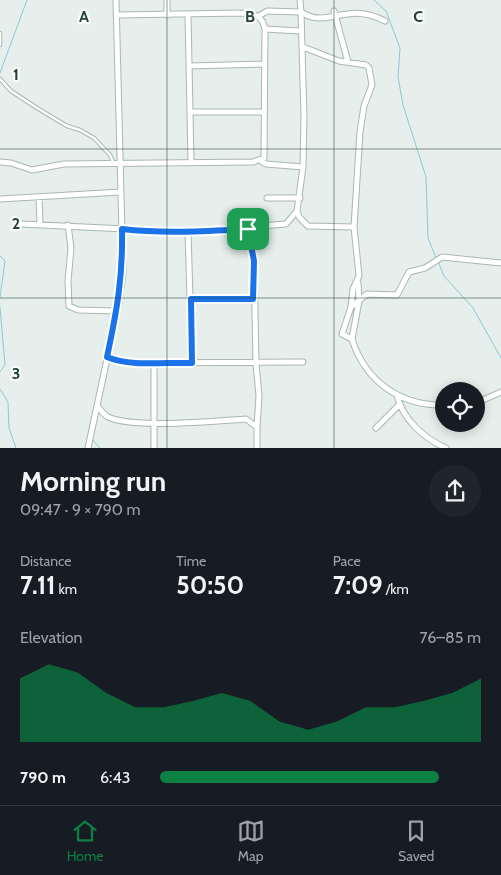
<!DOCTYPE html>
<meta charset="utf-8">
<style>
body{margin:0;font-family:Cabin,sans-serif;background:#20242c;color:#f1f3f6;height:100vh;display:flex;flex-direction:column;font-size:19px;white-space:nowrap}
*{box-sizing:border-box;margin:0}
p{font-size:16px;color:#9ea1a6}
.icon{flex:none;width:28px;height:28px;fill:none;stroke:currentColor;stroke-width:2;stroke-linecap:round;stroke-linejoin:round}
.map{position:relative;height:448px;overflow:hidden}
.side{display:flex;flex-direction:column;background:#171b24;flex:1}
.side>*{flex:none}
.tools{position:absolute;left:435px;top:382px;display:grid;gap:10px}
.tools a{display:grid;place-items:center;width:50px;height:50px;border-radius:50%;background:#171b24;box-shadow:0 2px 12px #0003;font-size:25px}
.pin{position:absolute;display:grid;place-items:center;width:42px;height:42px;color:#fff;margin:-21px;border-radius:10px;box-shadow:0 2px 8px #0006}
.round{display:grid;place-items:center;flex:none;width:52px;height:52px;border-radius:26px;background:#20242c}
.headline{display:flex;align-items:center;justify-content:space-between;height:85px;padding:0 20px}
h1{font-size:28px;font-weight:700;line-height:38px}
.metrics{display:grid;grid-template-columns:repeat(3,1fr);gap:8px;height:85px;padding:5px 20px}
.metrics div{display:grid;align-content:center}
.metrics b{font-size:25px;font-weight:700}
.metrics small{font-size:14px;font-weight:400}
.metrics p{font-size:14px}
.chart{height:140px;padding:10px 20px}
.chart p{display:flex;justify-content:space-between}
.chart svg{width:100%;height:90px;margin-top:5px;fill:#0b8043;opacity:.7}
ul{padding:0 20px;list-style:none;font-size:16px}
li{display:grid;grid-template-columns:80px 60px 1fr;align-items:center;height:38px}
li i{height:12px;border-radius:6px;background:#0b8043}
.dock{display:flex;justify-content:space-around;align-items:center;height:70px;border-top:1px solid #363941;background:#171b24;font-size:14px;color:#9ea1a6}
.dock a{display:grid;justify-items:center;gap:2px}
.dock .on{color:#0b8043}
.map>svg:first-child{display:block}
</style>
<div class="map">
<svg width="501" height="448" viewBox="0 0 501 448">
<rect width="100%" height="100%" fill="#e6efeb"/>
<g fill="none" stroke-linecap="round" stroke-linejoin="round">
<path stroke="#8ec9d4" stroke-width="1" d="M374,0L386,11L400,48L398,77L403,105L426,177L428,238L436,258
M0,73L27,0
M0,256L5,261L0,297
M438,261L444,276L473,308L501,358
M0,307L5,365L0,372
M0,389L8,402L9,428L16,448
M92,439L100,448"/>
<g stroke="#a8b8b2" stroke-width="4.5">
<path id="lane" d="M0,33V45
M0,79L11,91L37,108L67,126L80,130L94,138L110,155L113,162"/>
</g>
<g stroke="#a8b8b2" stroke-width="7">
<path id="street" d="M334,11L348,62
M167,15V0
M188,15L191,161
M259,16L267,11L301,12L300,0
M265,29L300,31
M303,47L339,61L366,65L369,68L372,85L364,106L360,132L354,227L359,276L353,289L351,307
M189,66L264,64
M190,112H264
M261,161L266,164L303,167
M0,162L11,163L32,170L64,164L253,162L264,158L265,29C262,15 255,14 242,13L116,15
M39,197L40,223
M267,198H300
M0,199L121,192
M297,211L299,217L308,226L354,227
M21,224L188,232L286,224L297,211L303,167L304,116L301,12C328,30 345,0 385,21
M68,225L71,248L68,281L69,306L78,310L117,311
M248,229L254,261L256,363L259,396L257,427
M188,232L192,363
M191,299H253
M352,339L359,301L358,283
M107,357L116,361L134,363L303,362
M154,362V448
M397,395C402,419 425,439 446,448
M476,403L501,392
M444,405C400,406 365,381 352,339L342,334L351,307L367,294L397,295L409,272L425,268L442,257L501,263
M98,407C101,410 104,415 108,417C134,429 215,421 246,419L257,427V448
M376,428L400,404
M88,448L119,303L123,273L116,0"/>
</g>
<use href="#lane" stroke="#fff" stroke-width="2.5"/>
<use href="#street" stroke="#fff" stroke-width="5"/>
</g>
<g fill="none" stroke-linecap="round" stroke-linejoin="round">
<g stroke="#fff" stroke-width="10">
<path id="route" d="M122,229C165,234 206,231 248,229L254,261L253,299H191L192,363C166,362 130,367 107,357C117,310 123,277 122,229Z"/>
</g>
<use href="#route" stroke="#1a73e8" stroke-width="6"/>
</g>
<path fill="none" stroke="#24423a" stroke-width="1" stroke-opacity="0.55" d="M167,0V448M334,0V448M0,149H501M0,298H501"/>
<g font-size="16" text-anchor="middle" font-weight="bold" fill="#24423a" stroke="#f7fbf9" stroke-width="4.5" stroke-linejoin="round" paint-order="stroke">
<text x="84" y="22">A</text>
<text x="250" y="22">B</text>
<text x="418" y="22">C</text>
<text x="16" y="80">1</text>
<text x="16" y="229">2</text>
<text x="16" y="379">3</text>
</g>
</svg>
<div class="tools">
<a><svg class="icon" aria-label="locate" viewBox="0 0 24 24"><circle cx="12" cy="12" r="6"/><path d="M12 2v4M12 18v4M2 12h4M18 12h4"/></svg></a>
</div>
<div class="pin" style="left:248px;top:229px;background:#1e9e55"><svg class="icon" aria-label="arrive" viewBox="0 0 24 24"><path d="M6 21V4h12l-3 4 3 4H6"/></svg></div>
</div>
<section class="side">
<div class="headline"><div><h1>Morning run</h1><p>09:47 · 9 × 790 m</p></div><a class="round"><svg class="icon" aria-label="share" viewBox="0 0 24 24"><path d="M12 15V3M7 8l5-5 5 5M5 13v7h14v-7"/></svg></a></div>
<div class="metrics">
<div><p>Distance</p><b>7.11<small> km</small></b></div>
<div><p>Time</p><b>50:50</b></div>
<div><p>Pace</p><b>7:09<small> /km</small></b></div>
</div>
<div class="chart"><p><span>Elevation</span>76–85 m</p>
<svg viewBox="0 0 160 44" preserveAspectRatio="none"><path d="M0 44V13L10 6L20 10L30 20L40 27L50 27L60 24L70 20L80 24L90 34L100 38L110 34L120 27L130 27L140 24L150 20L160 13V44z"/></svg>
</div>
<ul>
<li><b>790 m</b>6:43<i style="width:87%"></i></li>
</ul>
</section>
<nav class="dock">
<a class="on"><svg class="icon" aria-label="home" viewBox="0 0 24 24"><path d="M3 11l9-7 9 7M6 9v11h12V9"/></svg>Home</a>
<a><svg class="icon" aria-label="map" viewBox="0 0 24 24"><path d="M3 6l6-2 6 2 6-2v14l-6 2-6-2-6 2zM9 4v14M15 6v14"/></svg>Map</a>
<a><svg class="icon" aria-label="saved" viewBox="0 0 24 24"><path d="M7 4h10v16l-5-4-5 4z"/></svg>Saved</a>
</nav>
